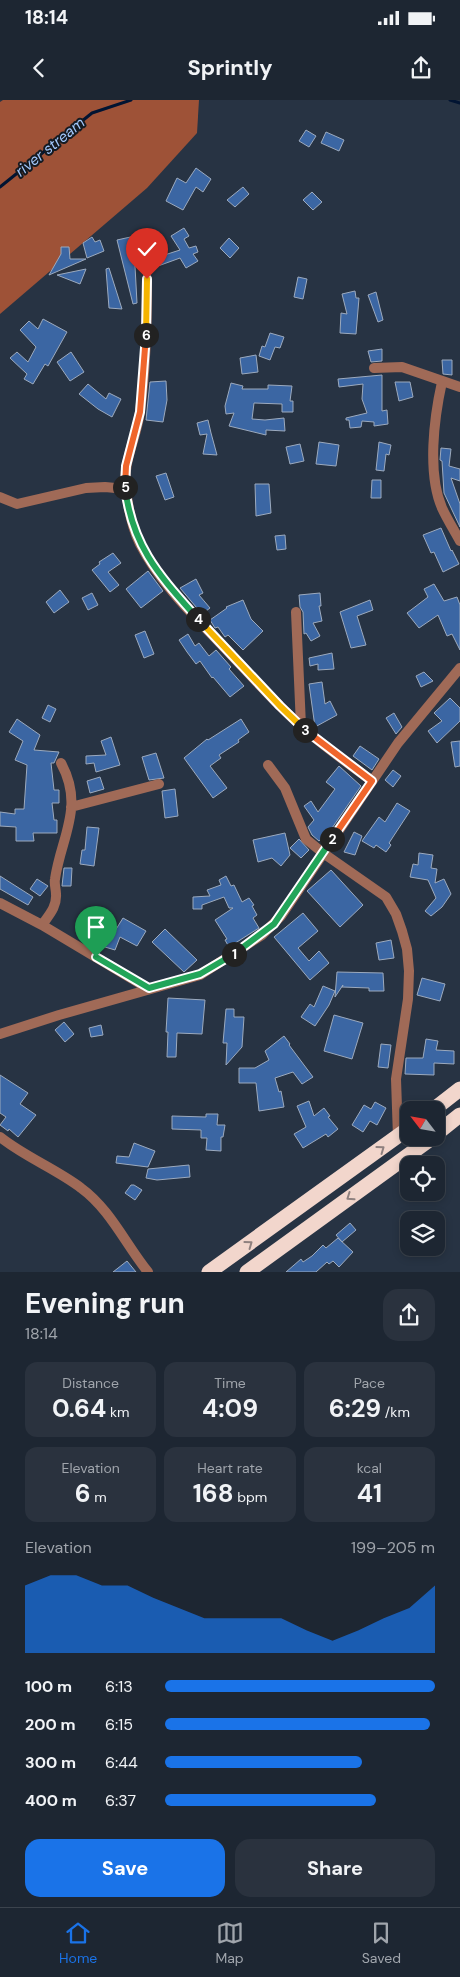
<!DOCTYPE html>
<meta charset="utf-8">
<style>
body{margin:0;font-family:"DM Sans",sans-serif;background:#2a323e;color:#f1f3f6;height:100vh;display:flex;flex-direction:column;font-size:19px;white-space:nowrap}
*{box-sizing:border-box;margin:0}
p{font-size:16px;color:#a0a5ac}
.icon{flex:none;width:28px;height:28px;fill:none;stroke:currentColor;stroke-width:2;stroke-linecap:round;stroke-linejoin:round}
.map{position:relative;height:1172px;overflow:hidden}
.details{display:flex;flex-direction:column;background:#1d2632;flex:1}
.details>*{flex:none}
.needle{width:32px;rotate:301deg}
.buttons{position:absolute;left:400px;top:1001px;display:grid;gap:10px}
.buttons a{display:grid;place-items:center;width:45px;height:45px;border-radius:10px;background:#1d2632;box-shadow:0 2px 8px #0003,0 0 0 1px #3b434d;font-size:25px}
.pin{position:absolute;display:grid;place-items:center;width:42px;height:42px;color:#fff;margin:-51px -21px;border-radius:50% 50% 50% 0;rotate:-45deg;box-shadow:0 0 5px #0007}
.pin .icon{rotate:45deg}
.km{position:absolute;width:25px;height:25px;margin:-12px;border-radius:50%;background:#222;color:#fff;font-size:14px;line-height:25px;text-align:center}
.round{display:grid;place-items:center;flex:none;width:52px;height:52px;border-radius:15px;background:#2a323e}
.overview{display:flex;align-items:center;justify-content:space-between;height:85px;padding:0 25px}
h1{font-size:28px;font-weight:700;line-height:38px}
.stats{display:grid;grid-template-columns:repeat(3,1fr);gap:8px;height:85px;padding:5px 25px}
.stats div{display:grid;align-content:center;border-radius:12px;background:#2a323e;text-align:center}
.stats b{font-size:25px;font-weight:700}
.stats small{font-size:14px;font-weight:400}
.stats p{font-size:14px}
.chart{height:140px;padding:10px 25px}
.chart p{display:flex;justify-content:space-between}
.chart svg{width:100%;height:90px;margin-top:5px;fill:#1a73e8;opacity:.7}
.action{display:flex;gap:10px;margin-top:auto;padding:10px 25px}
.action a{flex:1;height:58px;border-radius:15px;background:#1a73e8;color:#fff;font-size:20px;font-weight:700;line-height:58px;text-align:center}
.action a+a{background:#2a323e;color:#f1f3f6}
ul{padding:0 25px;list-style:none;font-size:16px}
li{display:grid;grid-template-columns:80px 60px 1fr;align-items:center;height:38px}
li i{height:12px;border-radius:6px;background:#1a73e8}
.status{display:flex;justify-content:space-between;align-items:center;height:35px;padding:0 25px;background:#1d2632;direction:ltr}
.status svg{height:14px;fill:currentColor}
header{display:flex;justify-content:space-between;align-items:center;height:65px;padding:0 25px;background:#1d2632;font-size:22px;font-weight:700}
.tab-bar{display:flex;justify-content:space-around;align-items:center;height:70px;border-top:1px solid #3b434d;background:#1d2632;font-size:14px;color:#a0a5ac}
.tab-bar a{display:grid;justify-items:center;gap:2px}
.tab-bar .active{color:#1a73e8}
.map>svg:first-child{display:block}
</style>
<div class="status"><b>18:14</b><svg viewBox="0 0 49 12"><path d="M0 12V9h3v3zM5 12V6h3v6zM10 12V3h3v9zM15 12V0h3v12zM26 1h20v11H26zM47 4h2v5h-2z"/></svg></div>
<header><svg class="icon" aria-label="back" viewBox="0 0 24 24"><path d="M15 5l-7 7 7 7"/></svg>Sprintly<svg class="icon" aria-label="share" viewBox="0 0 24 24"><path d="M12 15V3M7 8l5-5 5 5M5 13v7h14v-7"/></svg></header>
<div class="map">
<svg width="460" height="1172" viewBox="0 0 460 1172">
<rect width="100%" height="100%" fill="#273343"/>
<path fill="#9e5237" d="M3,0H199L197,33L147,88L0,214V2Z"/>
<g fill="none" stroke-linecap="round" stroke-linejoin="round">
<path stroke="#011432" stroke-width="3" d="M450,0L460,3
M0,87L92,13L131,0"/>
</g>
<path fill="#3b66a3" stroke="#9caabe" d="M306,30L316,36L309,47L299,41Z
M326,32L344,40L339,51L321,43Z
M196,68L211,79L203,92L196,87L183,110L166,101L177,78L186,83Z
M243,87L249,94L235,107L227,100Z
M312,92L322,102L313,110L303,100Z
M184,128L189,136L184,139L189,148L196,146L198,152L193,154L198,161L186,168L180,158L158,166L155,158L180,150L171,136Z
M135,136L144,149L149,147L147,154L149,162L135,166L137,203L133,204L117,140Z
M92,137L95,142L100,140L104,151L87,158L83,143Z
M229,138L239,148L230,158L220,148Z
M61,147H69L70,159H86L49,175L61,154Z
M109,168L122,209L109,208L106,169Z
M86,169L80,184L57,175Z
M298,177L307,179L303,199L294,197Z
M355,191L356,198H359L356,234L340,233L341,213L347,214L342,194Z
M376,192L383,220L378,222L368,195Z
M43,219L67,232L48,266L45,264L33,284L24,279L27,274L10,258L17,252L28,262L36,247L20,230L29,221L38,229Z
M270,233L284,237L280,248L275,247L270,260L259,256L262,246L265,247Z
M382,249V261L371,262L368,251Z
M71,252L84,272L70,281L57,262Z
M256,255L258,272L242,274L240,258Z
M442,260H452V275L443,274Z
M382,275V311L387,310L388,324L374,326V322L362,321L361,327L350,328L349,320H346V318L367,313L362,299L363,284L339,287L338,279Z
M166,281L167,300L163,322L146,320L150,282Z
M395,282H410L413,297L399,301Z
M231,283L243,286L242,289H268V285L292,286L290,301H293V312H282V304L254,303L252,319L265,320L284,318L285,331L266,330V335L229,326L234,313L226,314L225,306Z
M88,284L106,299L109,293L121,299L112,317L98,309L79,294Z
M208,320L211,333L217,355L203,354L207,334L200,335L197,323Z
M319,342L339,345L336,366L316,364Z
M379,342L391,345L389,355L386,354L384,371L376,370Z
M300,344L304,361L290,364L286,347Z
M441,348L451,349L449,366L460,369V381L451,378L460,404V427L444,393L442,361L440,360Z
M166,373L174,397L165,400L156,376Z
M372,380H381V398H371Z
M255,384H269L271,413L256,416Z
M441,428L451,451L452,450L459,464L443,472L434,452L431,453L423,435Z
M285,435L286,449L277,450L275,436Z
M113,453L121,463L108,472L119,485L110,492L92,470L100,464L99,462Z
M148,471L163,491L141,508L126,489Z
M196,479L203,493L199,495L210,508L202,514L180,488Z
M434,484L444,501L457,497L460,505V550L452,534L447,536L438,515L419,528L407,513L428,497L424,489Z
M60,490L69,502L54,513L46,502Z
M92,493L98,505L88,510L82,498Z
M320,493L321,506H319L322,521L313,523L320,536L311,541L306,533L304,534L303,512L300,507L299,495Z
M243,500L251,519L263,531L243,550L228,535L225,537L218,527L215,528L210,520L227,508L226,507Z
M370,500L373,510L357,516L366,545L351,548L340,512Z
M145,531L154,554L144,558L135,535Z
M188,534L195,546L199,543L209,556L216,550L231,567L229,569L244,586L230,597L213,577L212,578L200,561L196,564L187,552L179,540Z
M332,553L334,569L318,570V564L310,566L309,558Z
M424,572L433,581L421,587L416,576Z
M322,582L325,604L330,601L337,615L315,627L309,584Z
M450,598L460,608V621L437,643L428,631L442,621L434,613Z
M48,605L56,609L50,622L42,618Z
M394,613L402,627L396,634L386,618Z
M17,619L40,635L34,650L59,652L54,663H51L54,690H59V703H52L54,720H57V733H33L34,741H16V727L0,726V712L15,714V709H24L27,665L15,660L23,641L9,632Z
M241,619L249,632L238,640L239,642L219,655L221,658L210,666L227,688L213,698L184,658L207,639L208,640Z
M111,637L120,665L96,672L94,663L86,664V656L106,655L101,641Z
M460,641V666L455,667L451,642Z
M360,646L379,659L372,670L353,656Z
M156,653L164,678L149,680L142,657Z
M339,666L361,686L330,731L319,741L312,735L308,727L314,720L304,706L311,701L318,712L335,689L326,682Z
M393,670L401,676L393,687L385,680Z
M100,677L104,689L90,693L87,681Z
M175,689L178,716L165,718L162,691Z
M397,703L410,711L389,743L391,745L386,752L376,745L374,748L362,741L379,717L385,722Z
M87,727L99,728L94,766L80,764L82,750H85Z
M354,732L362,736L355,755L344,752Z
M285,733L290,755L281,766L272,758L258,762L253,740Z
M299,739L309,750L301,758L290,748Z
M419,753L433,755L431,768L437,769L435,783L444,779L451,794L442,807L431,816L425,811L436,798L428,780L410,777L413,764L418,765Z
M64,768H72L71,786H62Z
M331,770L363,805L340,827L307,791Z
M0,776L33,797L28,805L0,789Z
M226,776L231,786L234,785L242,802L249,798L254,805L252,806L257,815L253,818L259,828L229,847L225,840L227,839L215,820L233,808H229L224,797L202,805V809H193V797L210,796L207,790L221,785L219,780Z
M37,779L48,786L40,796L30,789Z
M303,813L318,831L298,848L309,861L319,851L329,863L310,880L274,837Z
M123,818L146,831L137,846L120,837L115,850L105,847Z
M165,829L197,860L184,872L152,842Z
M391,840L394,858L379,860L376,843Z
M337,872L383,873L384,891H369V888L342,887L343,885L335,897Z
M422,878L445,884L440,901L417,895Z
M323,886L335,891L329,905L315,926L301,917L310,904L314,907Z
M168,898L205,900L202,934L177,933L176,957H167L168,932H166Z
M226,909H234V917H244L242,947L226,965L227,943H223Z
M334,915L363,923L352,959L324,951Z
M64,922L74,934L65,942L55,930Z
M101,925L103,935L91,937L89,928Z
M284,936L290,944L289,945L313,977L302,984L293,972L275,978L279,992L281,991L284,1007L259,1011L256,983H239V968H255L269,960L265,951Z
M426,939L438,941L436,950L454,951V964L434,963V975L405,974L406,958H423Z
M381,944L391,945L388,968L378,967Z
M0,975L28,993L20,1004L36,1015L18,1037L9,1029L8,1031L0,1025L6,1017L0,1013Z
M309,1001L314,1016L324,1008L330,1016L328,1017L338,1029L328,1037L326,1034L303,1048L294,1034L306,1027L297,1006Z
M375,1002L386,1008L377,1025L370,1021L363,1032L352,1025L364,1005L371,1009Z
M206,1014H218L217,1025H225L223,1037H221V1051L206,1050L207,1038H201V1030L172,1029V1016L206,1017Z
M134,1043L155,1051L148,1067L116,1063L117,1056L129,1057Z
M189,1065L190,1077L157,1080L146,1078L148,1069Z
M131,1085H134L142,1090L135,1100L125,1093Z
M350,1123L356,1130L342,1142L336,1135Z
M338,1138L353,1152L339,1167L333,1161L329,1164L327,1162L316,1172H286L301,1159L303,1162L312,1156L323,1145L326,1148Z
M127,1161L136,1172H113Z"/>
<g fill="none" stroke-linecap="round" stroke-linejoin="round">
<path stroke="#a06a57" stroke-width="10" d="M147,179C147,223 146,268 140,311C137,338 122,362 126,389C128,407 132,428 140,444C159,481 190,512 218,541C245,569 271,599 300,625C323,646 348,663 372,681
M374,268L402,267L460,287
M442,282C434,318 427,373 442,408C447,419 454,430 460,441
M0,397L17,404L86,388L105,387L126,389
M296,512L301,626
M268,665L285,688L306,739L323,753L386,797L396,814L402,831L407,849L409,871L408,899L396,979L398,1037
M71,707L159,684
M0,803L42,825L149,889
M42,825C49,815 57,807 56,794C56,789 54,784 55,779C61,737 85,707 61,663
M0,934L59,915L200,875L262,835L281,816L398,643L460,568
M0,1037C25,1057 56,1069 81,1088C110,1109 126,1145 148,1172"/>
<path stroke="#f2d6cc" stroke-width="15" d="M433,1010L460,989
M436,1034L460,1015
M209,1172L409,1028
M247,1172L432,1038"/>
</g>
<defs><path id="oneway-chevron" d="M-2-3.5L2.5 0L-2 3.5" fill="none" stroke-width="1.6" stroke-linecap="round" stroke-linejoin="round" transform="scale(1.25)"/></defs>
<g stroke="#8f817f">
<use href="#oneway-chevron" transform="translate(381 1049) rotate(-36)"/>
<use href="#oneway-chevron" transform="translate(350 1097) rotate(145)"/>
<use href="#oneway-chevron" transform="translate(249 1144) rotate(-36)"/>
</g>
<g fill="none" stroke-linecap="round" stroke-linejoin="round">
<g stroke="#fff" stroke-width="10">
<path id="split-1" d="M96,857L149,888L200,874L234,854"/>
</g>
<g stroke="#fff" stroke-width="10">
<path id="split-2" d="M234,854L274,824L332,739"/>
</g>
<g stroke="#fff" stroke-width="10">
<path id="split-3" d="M305,630L372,681L332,739"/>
</g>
<g stroke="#fff" stroke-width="10">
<path id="split-4" d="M198,519L280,606L305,630"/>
</g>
<g stroke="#fff" stroke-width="10">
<path id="split-5" d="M125,387C132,447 160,476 198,519"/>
</g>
<g stroke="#fff" stroke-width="10">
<path id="split-6" d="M125,387L126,366L140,312L146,235"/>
</g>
<g stroke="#fff" stroke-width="10">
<path id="split-7" d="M146,235L147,179"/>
</g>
<use href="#split-1" stroke="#22a559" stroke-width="6"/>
<use href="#split-2" stroke="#22a559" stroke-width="6"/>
<use href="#split-3" stroke="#f0652b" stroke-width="6"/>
<use href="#split-4" stroke="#f5b400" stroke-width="6"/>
<use href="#split-5" stroke="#22a559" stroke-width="6"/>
<use href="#split-6" stroke="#f0652b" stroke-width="6"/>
<use href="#split-7" stroke="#f5b400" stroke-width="6"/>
</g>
<g text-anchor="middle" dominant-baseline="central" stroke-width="4" stroke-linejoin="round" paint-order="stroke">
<g font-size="15" font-style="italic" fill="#a2c7fb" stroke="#151a21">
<text transform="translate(50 47) rotate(-39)">river stream</text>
</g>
</g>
</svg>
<div class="buttons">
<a><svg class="needle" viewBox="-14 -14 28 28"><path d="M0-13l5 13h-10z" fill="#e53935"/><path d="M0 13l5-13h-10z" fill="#a0a5ac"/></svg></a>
<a><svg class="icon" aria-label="locate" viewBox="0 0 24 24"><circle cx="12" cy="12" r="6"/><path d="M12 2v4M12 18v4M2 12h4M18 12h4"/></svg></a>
<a><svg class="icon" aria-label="layers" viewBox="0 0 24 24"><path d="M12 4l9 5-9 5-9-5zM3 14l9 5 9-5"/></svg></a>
</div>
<div class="pin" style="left:96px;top:857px;background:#1e9e55"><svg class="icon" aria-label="arrive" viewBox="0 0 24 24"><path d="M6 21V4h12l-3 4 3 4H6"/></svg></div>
<div class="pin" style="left:147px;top:179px;background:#d93025"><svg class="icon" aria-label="check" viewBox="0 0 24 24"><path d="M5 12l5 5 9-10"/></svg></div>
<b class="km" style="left:234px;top:854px">1</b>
<b class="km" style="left:332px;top:739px">2</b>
<b class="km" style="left:305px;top:630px">3</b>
<b class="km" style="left:198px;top:519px">4</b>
<b class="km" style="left:125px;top:387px">5</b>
<b class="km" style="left:146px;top:235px">6</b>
</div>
<section class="details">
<div class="overview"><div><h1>Evening run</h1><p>18:14</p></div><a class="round"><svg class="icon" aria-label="share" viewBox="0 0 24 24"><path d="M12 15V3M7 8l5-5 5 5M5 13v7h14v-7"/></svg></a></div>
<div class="stats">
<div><p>Distance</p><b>0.64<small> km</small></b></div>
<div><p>Time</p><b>4:09</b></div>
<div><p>Pace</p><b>6:29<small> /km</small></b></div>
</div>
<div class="stats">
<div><p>Elevation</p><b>6<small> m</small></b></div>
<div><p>Heart rate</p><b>168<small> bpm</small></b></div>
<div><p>kcal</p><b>41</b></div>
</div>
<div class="chart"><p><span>Elevation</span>199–205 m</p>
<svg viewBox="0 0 160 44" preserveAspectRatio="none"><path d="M0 44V11L10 6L20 6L30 11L40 11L50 17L60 22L70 27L80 27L90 27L100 27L110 33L120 38L130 33L140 27L150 22L160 11V44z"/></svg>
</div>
<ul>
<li><b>100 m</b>6:13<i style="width:100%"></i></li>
<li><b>200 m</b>6:15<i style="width:98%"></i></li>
<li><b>300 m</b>6:44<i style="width:73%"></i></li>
<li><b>400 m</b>6:37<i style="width:78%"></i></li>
</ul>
<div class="action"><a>Save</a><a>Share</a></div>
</section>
<nav class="tab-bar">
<a class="active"><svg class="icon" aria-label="home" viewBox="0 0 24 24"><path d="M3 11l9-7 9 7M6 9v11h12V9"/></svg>Home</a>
<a><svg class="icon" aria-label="map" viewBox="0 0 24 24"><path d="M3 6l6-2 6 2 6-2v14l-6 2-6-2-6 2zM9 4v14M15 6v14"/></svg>Map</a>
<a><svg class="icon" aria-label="saved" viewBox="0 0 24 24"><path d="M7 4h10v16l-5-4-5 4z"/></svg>Saved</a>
</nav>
